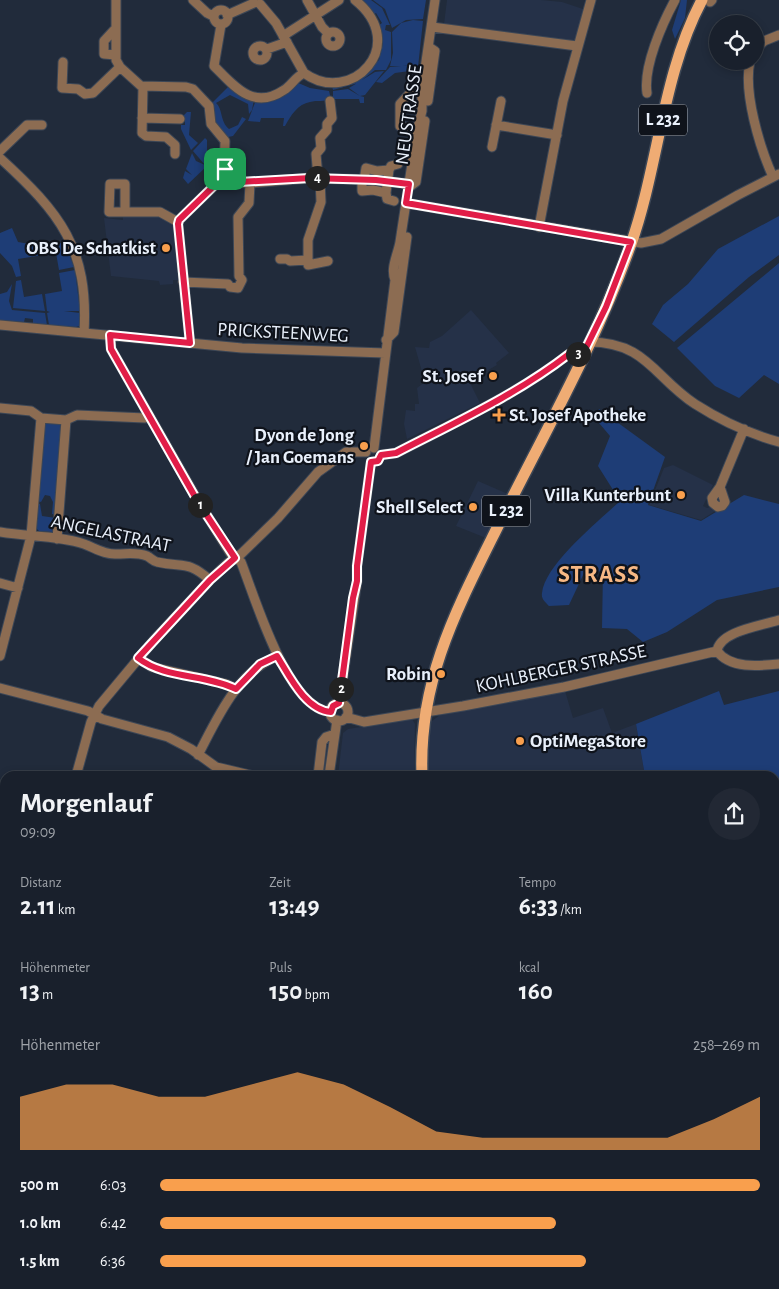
<!DOCTYPE html>
<html lang="de">
<meta charset="utf-8">
<style>
body{margin:0;font-family:"Alegreya Sans",sans-serif;background:#222834;color:#f1f3f6;height:100vh;display:flex;flex-direction:column;font-size:19px;white-space:nowrap}
*{box-sizing:border-box;margin:0}
p{font-size:16px;color:#9fa3a9}
.icon{flex:none;width:28px;height:28px;fill:none;stroke:currentColor;stroke-width:2;stroke-linecap:round;stroke-linejoin:round}
.map{position:relative;flex:1;overflow:hidden}
.details{position:absolute;left:0px;top:771px;width:780px;height:519px;display:flex;flex-direction:column;background:#19202c;border-radius:15px 15px 0 0;box-shadow:0 2px 8px #0003,0 0 0 1px #373e48}
.details>*{flex:none}
.tools{position:absolute;left:709px;top:15px;display:grid;gap:10px}
.tools a{display:grid;place-items:center;width:55px;height:55px;border-radius:50%;background:#19202c;box-shadow:0 2px 8px #0003,0 0 0 1px #373e48;font-size:25px}
.pin{position:absolute;display:grid;place-items:center;width:42px;height:42px;color:#fff;margin:-21px;border-radius:10px;box-shadow:0 2px 8px #0006}
.km{position:absolute;width:25px;height:25px;margin:-12px;border-radius:50%;background:#222;color:#fff;font-size:14px;line-height:25px;text-align:center}
.round{display:grid;place-items:center;flex:none;width:52px;height:52px;border-radius:26px;background:#222834}
.headline{display:flex;align-items:center;justify-content:space-between;height:85px;padding:0 20px}
h1{font-size:28px;font-weight:600;line-height:38px}
.metrics{display:grid;grid-template-columns:repeat(3,1fr);gap:8px;height:85px;padding:5px 20px}
.metrics div{display:grid;align-content:center}
.metrics b{font-size:25px;font-weight:600}
.metrics small{font-size:14px;font-weight:400}
.metrics p{font-size:14px}
.chart{height:140px;padding:10px 20px}
.chart p{display:flex;justify-content:space-between}
.chart svg{width:100%;height:90px;margin-top:5px;fill:#f99f4d;opacity:.7}
ul{padding:0 20px;list-style:none;font-size:16px}
li{display:grid;grid-template-columns:80px 60px 1fr;align-items:center;height:38px}
li i{height:12px;border-radius:6px;background:#f99f4d}
.map>svg:first-child{display:block}
</style>
<div class="map">
<svg width="779" height="1289" viewBox="0 0 779 1289">
<rect width="100%" height="100%" fill="#212b3b"/>
<path fill="#253148" d="M447,0H541L562,2L583,9L575,41L444,24Z
M123,216H159L164,218L173,226L179,280H173V284L160,285L159,281L111,276L104,218L123,220Z
M471,310L509,353L496,363L497,365L469,381L480,403L407,439L404,424L406,410L415,411V404H419L417,388L425,382L415,347L429,348L430,342L442,336Z
M673,465L713,485L703,506L707,508L711,507L717,510L701,520L649,505L664,468Z
M478,481L508,494L486,538L456,526Z
M565,691L573,718L603,708L612,733L636,724L645,776H428L429,734L432,721L440,715Z
M412,719L415,724L414,776H338L343,733L348,729Z
M273,1285H343L341,1289H276Z"/>
<path fill="#1e3d76" d="M358,0H371L382,8L390,25H386L385,30L391,32V60L386,70H375L358,83L333,90L332,86L355,82L379,60L383,43L378,26L382,23L376,13L373,15Z
M373,0H426L423,19L406,20L392,28L385,9Z
M681,0H687L685,18L675,39L672,30Z
M413,20L423,21L418,67L403,65L417,68V70L395,73L382,83L376,82L390,67H401L390,66L393,53L392,32L401,23Z
M384,71L365,95L360,96L364,97V103H360L359,99H333V91L348,89L360,96L349,88L375,72Z
M296,82L310,88L329,91L331,99C324,102 317,100 310,102C298,104 291,115 285,126H283L284,118H261L260,122L248,121L256,100Z
M229,86L238,94L254,99L252,110L249,114L248,104L230,95L216,103C223,109 220,122 229,129L238,125L242,117L246,119L233,136L228,137L215,122V110L212,103Z
M187,112H191L189,135L198,143L191,150L181,129V125H185V118H181Z
M205,138L207,140V166L188,184L183,178L185,171L192,175L186,169L192,153L196,161L205,165L193,151Z
M779,216V255L749,277L674,342L652,324L663,305L688,284L718,249Z
M12,228L18,242L53,248L64,241L74,267L59,270L56,253L18,259L21,276L16,277L12,266L0,253V233Z
M779,263V384L764,375L739,398L715,386L677,348Z
M75,270L80,311H64L80,313L79,326L76,327L49,325L47,313L50,312L47,311L45,294L62,291L59,273Z
M21,280L24,297L42,294L45,311L13,308L16,281Z
M12,284L9,301L12,310L45,313L47,325L33,323V319L25,318L24,322L0,320V294L7,292Z
M599,409L665,457L648,505L701,521L744,495L779,504V587L717,600L667,632L643,642L627,629L602,628L603,571L584,573L569,605L549,606C545,602 541,599 542,593C545,564 599,521 620,501L598,466L610,436L594,417Z
M44,422L62,423L56,515L52,514L53,502L50,496L45,495L41,502L37,501Z
M38,504H40L42,516L56,518L52,532L39,531L36,528Z
M719,691L724,705L779,691V816L775,817V776H645L636,724Z
M0,1166L5,1168V1204L0,1207Z
M775,1247H779V1289H550L554,1285H775Z
M416,1285H500L502,1289H417Z"/>
<g fill="none" stroke-linecap="round" stroke-linejoin="round">
<g stroke="#3d4756" stroke-width="11">
<path id="minor" d="M116,0V60L120,67L141,86L186,87L193,89L209,106L211,124L225,141L224,176L179,220L178,224L190,343
M193,0L207,13L213,16
M307,0L322,27L328,33
M710,2L712,0
M260,4L276,23L304,73
M214 17a7 7 0 1 1 14 0a7 7 0 1 1-14 0Z
M227,15L254,3
M221,25L214,66C234,86 253,111 284,90C292,85 295,77 304,73C351,107 411,45 355,0
M432,27L577,46
M326 39a7 7 0 1 1 14 0a7 7 0 1 1-14 0Z
M283,36L339,0
M253 53a7 7 0 1 1 14 0a7 7 0 1 1-14 0Z
M267,49L287,42
M755,50L764,41L779,35
M116,55L104,54V41L116,28
M750,61C743,93 760,148 773,177
M63,62L62,88L78,89L85,94L93,93L120,67
M143,87L142,133L146,136L166,137L175,145V154
M647,93C643,67 662,24 675,0
M420,94L422,89L435,0
M428,101L435,51L429,47
M142,118L180,119
M496,125L557,135
M417,131L400,126V104L412,91L422,89
M492,147L501,101
M0,151L27,125H42
M0,158C60,213 89,248 84,333
M389,170L391,166L398,164
M318,178L316,154L321,148L320,138L327,130V124L332,118L330,101
M320,179L321,202L308,240V265L328,261
M362,180V191L373,190L386,193L389,170L377,171L366,168L364,180
M218,182L250,183L310,178L376,180L409,184
M408,188L416,182L425,121
M386,193L387,199L394,201
M406,203L641,243L661,239L738,195L779,174
M125,212V184H110L109,212H160L178,222
M539,227L563,101L591,0
M280,259H287L290,261L308,260
M183,282L228,284L230,287L238,288L242,280L239,276L238,217L249,203L250,183
M0,325L242,348L385,353
M110,335L111,349L198,501L231,554L241,562C255,597 287,709 331,712
M386,340L394,332L407,237
M589,342C646,342 654,377 695,404C720,420 750,434 779,442
M0,408L31,411L41,418L66,420L77,415L145,418L149,416
M374,448L395,280C390,268 398,254 400,242L417,131L422,111V89
M381,455L396,453C456,422 516,395 569,354L576,353L582,356
M720,487L725,502L722,506L718,507L713,503L712,498L720,487L744,429
M0,532C28,537 57,535 84,544C95,548 105,555 117,554C128,554 136,552 147,556C151,558 153,561 157,562C184,568 187,560 210,580
M57,539L66,420
M0,583L18,588
M717,651C720,631 761,626 779,620
M717,651C730,669 759,666 779,664
M0,656L31,536L41,418
M138,658L152,667L226,684L236,689
M0,688L88,711L102,719L168,737L191,749L216,767L254,776
M339,703L357,581V566L371,462
M330 712a9 9 0 1 1 18 0a9 9 0 1 1-18 0Z
M346,717L364,722L463,706L564,687L717,651
M198,755C218,717 236,674 277,656
M76,776L91,722L99,706L154,640L210,580L228,563L241,554L278,518L318,472L346,452H366
M318,776L322,742L326,737L335,734
M329,776L337,720
M0,842L4,833
M775,850L779,847
M0,864L5,866
M775,904L779,903
M0,949L5,950
M0,995L5,989
M0,1007L5,1011
M0,1068L5,1072
M775,1134L779,1135
M3,1162L5,1158
M227,1285L233,1289
M256,1289L263,1287L269,1289"/>
</g>
<g stroke="#3d4756" stroke-width="14">
<path id="major" d="M422,776C418,678 459,605 501,520C546,430 597,340 631,244C659,165 662,75 702,0
M351,1289L352,1285"/>
</g>
<use href="#minor" stroke="#8c6c52" stroke-width="9"/>
<use href="#major" stroke="#efac74" stroke-width="11"/>
</g>
<g fill="none" stroke-linecap="round" stroke-linejoin="round">
<g stroke="#fff" stroke-width="10">
<path id="route" d="M225,169L239,182L310,178L376,180L409,184L406,203L631,242L606,307L582,356L576,353L569,354C516,395 456,422 396,453L381,455L378,461L371,462L357,566V581L353,598L339,703L333,706L331,712C305,710 289,675 277,656L260,664L236,689C206,674 165,679 138,658L210,580L235,558L198,502L111,349L110,335L190,343L178,224L179,220L223,177Z"/>
</g>
<use href="#route" stroke="#e11d48" stroke-width="6"/>
</g>
<g fill="#f99f4d" stroke="#0f131b" stroke-width="2">
<circle cx="166" cy="248" r="5"/>
<circle cx="493" cy="376" r="5"/>
<path d="M496.5 407.5h5v5h5v5h-5v5h-5v-5h-5v-5h5z"/>
<circle cx="364" cy="446" r="5"/>
<circle cx="681" cy="495" r="5"/>
<circle cx="473" cy="507" r="5"/>
<circle cx="441" cy="674" r="5"/>
<circle cx="520" cy="741" r="5"/>
</g>
<g text-anchor="middle" dominant-baseline="central" stroke-width="4.5" stroke-linejoin="round" paint-order="stroke">
<g fill="#0f131b" stroke="#a8aeb8" stroke-width="1">
<rect x="639" y="104.5" width="48" height="31" rx="4"/>
<rect x="482" y="495.5" width="48" height="31" rx="4"/>
</g>
<g font-size="18" font-weight="bold" fill="#e9f0fb">
<text x="663" y="120">L 232</text>
<text x="506" y="511">L 232</text>
</g>
<g font-size="19" fill="#e9f0fb" stroke="#0f131b">
<text transform="translate(409 115) rotate(-82)">NEUSTRASSE</text>
<text transform="translate(283 333) rotate(3)">PRICKSTEENWEG</text>
<text transform="translate(111 534) rotate(12)">ANGELASTRAAT</text>
<text transform="translate(561 669) rotate(-12)">KOHLBERGER STRASSE</text>
</g>
<g font-size="19" font-weight="bold" fill="#e9f0fb" stroke="#0f131b" text-anchor="end">
<text x="156" y="248">OBS De Schatkist</text>
<text x="483" y="376">St. Josef</text>
<text x="509" y="415" text-anchor="start">St. Josef Apotheke</text>
<text x="354" y="435">Dyon de Jong<tspan x="354" dy="22">/ Jan Goemans</tspan></text>
<text x="671" y="495">Villa Kunterbunt</text>
<text x="463" y="507">Shell Select</text>
<text x="431" y="674">Robin</text>
<text x="530" y="741" text-anchor="start">OptiMegaStore</text>
</g>
<g font-size="24" font-weight="bold" letter-spacing="1" fill="#f7b884" stroke="#0f131b">
<text x="599" y="575">STRASS</text>
</g>
</g>
</svg>
<div class="tools">
<a><svg class="icon" aria-label="locate" viewBox="0 0 24 24"><circle cx="12" cy="12" r="6"/><path d="M12 2v4M12 18v4M2 12h4M18 12h4"/></svg></a>
</div>
<div class="pin" style="left:225px;top:169px;background:#1e9e55"><svg class="icon" aria-label="arrive" viewBox="0 0 24 24"><path d="M6 21V4h12l-3 4 3 4H6"/></svg></div>
<b class="km" style="left:200px;top:505px">1</b>
<b class="km" style="left:341px;top:689px">2</b>
<b class="km" style="left:578px;top:354px">3</b>
<b class="km" style="left:317px;top:178px">4</b>
<section class="details">
<div class="headline"><div><h1>Morgenlauf</h1><p>09:09</p></div><a class="round"><svg class="icon" aria-label="share" viewBox="0 0 24 24"><path d="M12 15V3M7 8l5-5 5 5M5 13v7h14v-7"/></svg></a></div>
<div class="metrics">
<div><p>Distanz</p><b>2.11<small> km</small></b></div>
<div><p>Zeit</p><b>13:49</b></div>
<div><p>Tempo</p><b>6:33<small> /km</small></b></div>
</div>
<div class="metrics">
<div><p>Höhenmeter</p><b>13<small> m</small></b></div>
<div><p>Puls</p><b>150<small> bpm</small></b></div>
<div><p>kcal</p><b>160</b></div>
</div>
<div class="chart"><p><span>Höhenmeter</span>258–269 m</p>
<svg viewBox="0 0 160 44" preserveAspectRatio="none"><path d="M0 44V18L10 12L20 12L30 18L40 18L50 12L60 6L70 12L80 23L90 35L100 38L110 38L120 38L130 38L140 38L150 29L160 18V44z"/></svg>
</div>
<ul>
<li><b>500 m</b>6:03<i style="width:100%"></i></li>
<li><b>1.0 km</b>6:42<i style="width:66%"></i></li>
<li><b>1.5 km</b>6:36<i style="width:71%"></i></li>
</ul>
</section>
</div>
